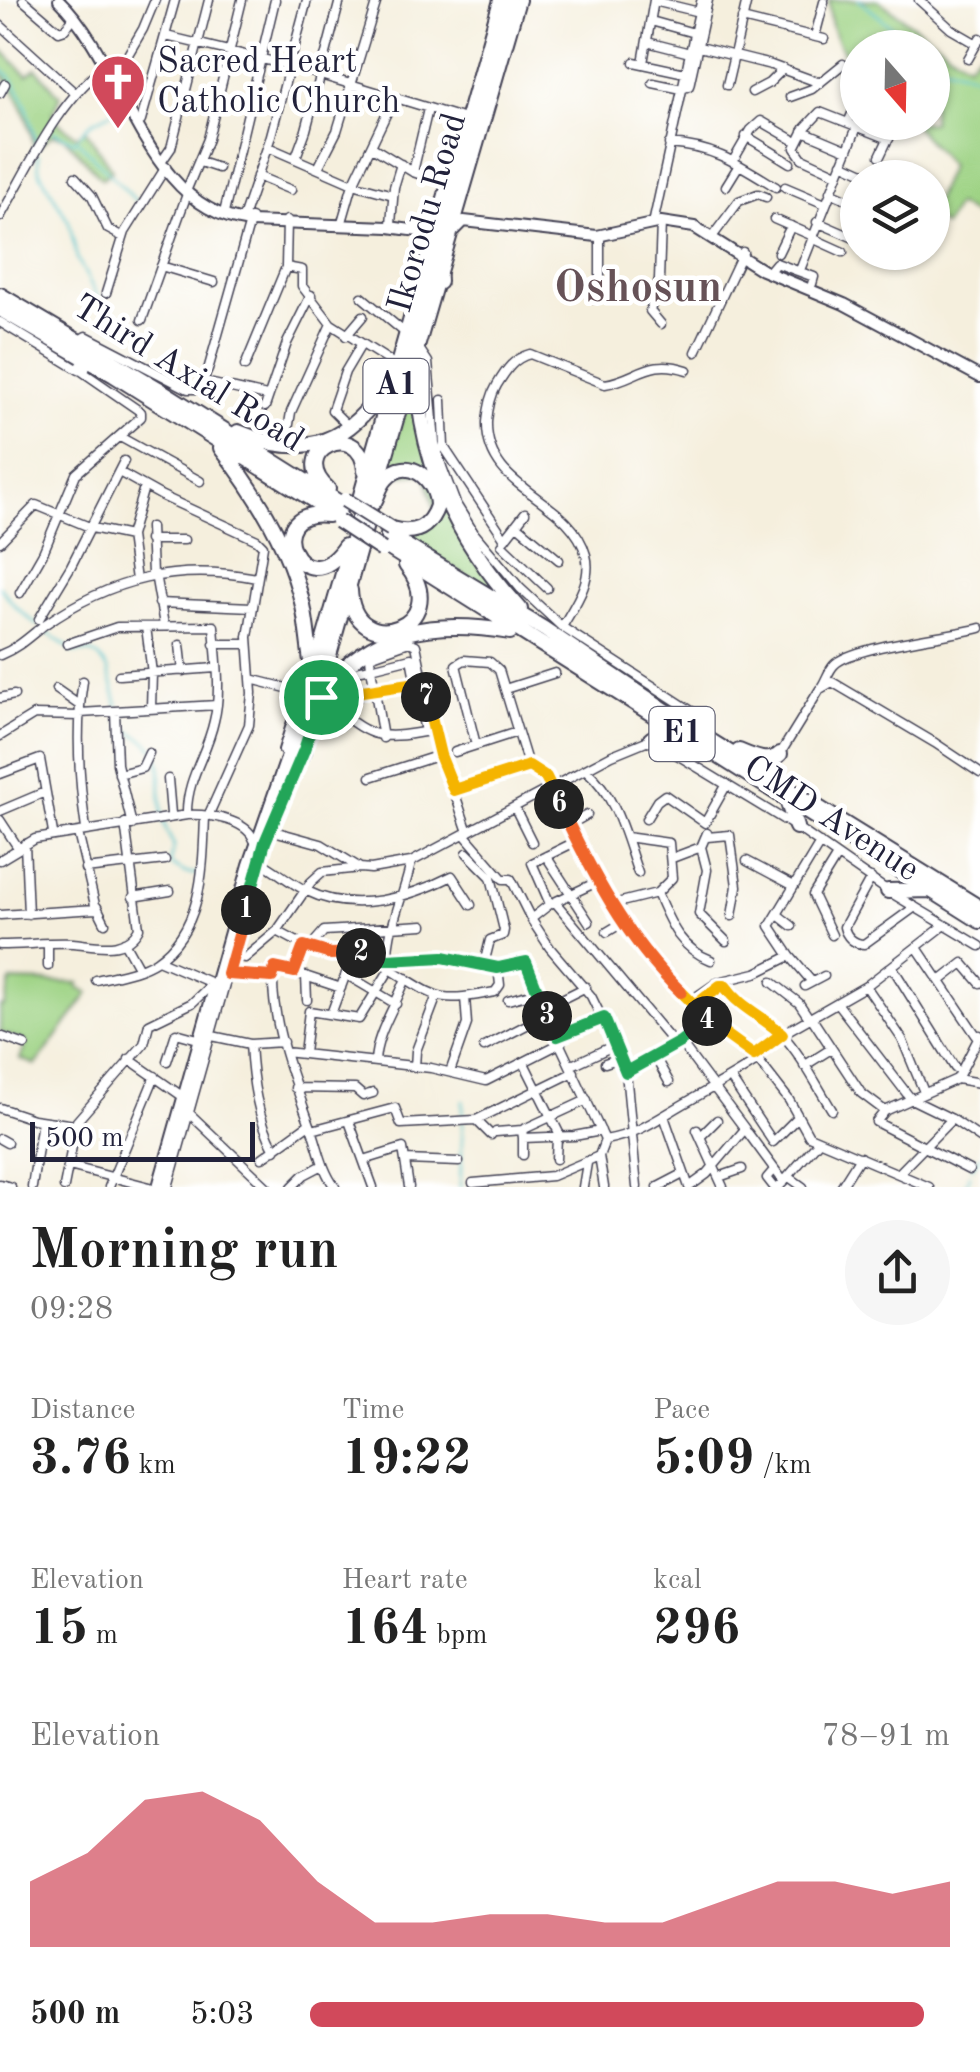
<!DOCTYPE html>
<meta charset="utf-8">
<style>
body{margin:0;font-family:"Old Standard TT",serif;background:#f6f6f6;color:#222;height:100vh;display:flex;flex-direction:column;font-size:38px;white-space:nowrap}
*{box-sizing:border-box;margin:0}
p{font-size:32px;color:#767676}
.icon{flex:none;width:55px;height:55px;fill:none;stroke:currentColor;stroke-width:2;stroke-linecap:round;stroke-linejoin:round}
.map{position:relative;height:1187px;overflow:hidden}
.side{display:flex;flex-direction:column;background:#fff;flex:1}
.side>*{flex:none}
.needle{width:65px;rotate:160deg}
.tools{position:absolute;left:840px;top:30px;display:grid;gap:20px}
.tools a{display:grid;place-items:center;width:110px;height:110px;border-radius:50%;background:#fff;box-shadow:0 2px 8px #0004;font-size:50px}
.scale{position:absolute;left:30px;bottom:25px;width:225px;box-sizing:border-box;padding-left:10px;border:5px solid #22223b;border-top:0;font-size:28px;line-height:35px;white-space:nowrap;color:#22223b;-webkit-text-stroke:8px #fff;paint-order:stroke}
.pin{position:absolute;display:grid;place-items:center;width:85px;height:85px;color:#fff;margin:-42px;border:5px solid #fff;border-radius:50%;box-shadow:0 2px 10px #0007}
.km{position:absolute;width:50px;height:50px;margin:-25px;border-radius:50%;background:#222;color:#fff;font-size:28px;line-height:50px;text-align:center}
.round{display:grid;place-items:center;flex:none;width:105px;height:105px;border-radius:52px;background:#f6f6f6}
.head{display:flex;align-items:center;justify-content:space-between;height:170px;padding:0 30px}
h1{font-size:55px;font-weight:800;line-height:75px}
.metrics{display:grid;grid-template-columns:repeat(3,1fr);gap:15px;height:170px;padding:10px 30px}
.metrics div{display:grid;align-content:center}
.metrics b{font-size:50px;font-weight:800}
.metrics small{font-size:28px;font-weight:400}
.metrics p{font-size:28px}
.chart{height:280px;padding:20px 30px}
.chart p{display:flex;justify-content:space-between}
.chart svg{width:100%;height:180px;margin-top:10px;fill:#d1495b;opacity:.7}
ul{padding:0 30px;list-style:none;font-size:32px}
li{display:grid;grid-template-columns:160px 120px 1fr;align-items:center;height:75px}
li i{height:25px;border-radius:12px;background:#d1495b}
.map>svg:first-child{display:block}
</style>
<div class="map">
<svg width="980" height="1187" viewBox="0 0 980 1187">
<rect width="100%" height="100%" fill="#fff"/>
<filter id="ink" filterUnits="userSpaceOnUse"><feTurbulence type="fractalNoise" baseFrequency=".01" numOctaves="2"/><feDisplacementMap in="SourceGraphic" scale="20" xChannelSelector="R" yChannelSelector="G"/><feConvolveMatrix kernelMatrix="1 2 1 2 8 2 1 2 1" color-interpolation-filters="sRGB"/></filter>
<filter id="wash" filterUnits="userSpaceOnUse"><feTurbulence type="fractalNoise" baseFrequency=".0048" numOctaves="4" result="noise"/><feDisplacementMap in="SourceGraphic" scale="40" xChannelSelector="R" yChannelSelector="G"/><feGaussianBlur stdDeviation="2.25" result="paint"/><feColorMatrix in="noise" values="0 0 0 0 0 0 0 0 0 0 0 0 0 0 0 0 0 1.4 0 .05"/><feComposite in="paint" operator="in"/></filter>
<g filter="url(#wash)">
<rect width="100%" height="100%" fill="#f5efdd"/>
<path fill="#9ed384" stroke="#607a60" stroke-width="2.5" d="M829,0H878L967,64L980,52V218L956,205L944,226L933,218V205L950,165L912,123L932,122V48H858L857,68C837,46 829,29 829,0Z
M0,48L27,75L36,68L60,96L52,114L56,121L77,136L86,130L112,170L102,179L64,137L52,135L34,150C32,126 17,89 0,72Z
M413,379L428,457L510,600L431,556L402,535L437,516L425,473L385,476Z
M11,981L79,983L78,988L89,993L36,1065L20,1059L27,1042L0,1032V1006H4Z"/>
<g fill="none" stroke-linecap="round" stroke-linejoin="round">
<path stroke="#56c4cb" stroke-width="2.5" d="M859,0L918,48
M932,58L942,65L980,77
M0,67C24,85 31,119 37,147
M54,132L74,141L92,122L114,111
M78,141L136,201
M38,155L39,171L69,222L77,258L108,317
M0,587L15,606L37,625
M44,630L74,652H89L99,657L108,669L118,706
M119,719C127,736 146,735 155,751C169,777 150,808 174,845L170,864L186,873L198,874
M463,1117V1101
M972,1167L980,1156
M460,1187L463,1122
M965,1187L970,1174"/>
</g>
</g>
<g filter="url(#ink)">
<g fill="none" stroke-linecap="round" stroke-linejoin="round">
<g stroke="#424153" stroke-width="11">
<path id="minor" d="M23,0L59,31L65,29L74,17
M919,0L951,29L977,44
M654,1L699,12
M742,19L824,39
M651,21L694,33
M0,25L75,93
M166,36L291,66L465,119
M815,36L824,2
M647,42L690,53
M699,47L771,65L820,83
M968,59L980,38
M634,62L685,73
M643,63L654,0
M113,80L143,29L155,0
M653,83L682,89L689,86L708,0
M727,85L747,0
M752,92L769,83L783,69
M0,93L5,84
M790,97L812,89L843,64
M141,121L175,0
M848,123L858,100
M803,131L848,150
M746,136L790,163
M669,144C715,147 737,163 776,187
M268,147L353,184L393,195
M372,147L413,172L447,184
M880,156L896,122
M296,157L306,130L340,0
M162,161L171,148L209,0
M733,161L751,130L761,121L792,139
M200,162L218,168
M842,163L875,178
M318,168L337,131L377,0
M413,172L428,109
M837,174L802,158L795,148L805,128L820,112L889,139
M257,176L291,190
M75,177L92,196L108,229L123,237
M726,186L739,165
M785,187L825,204
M187,189L208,139L242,0
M830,192L858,204
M224,213L275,0
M0,217C30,165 58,100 109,63
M774,219L813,236
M242,221L270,139L307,0
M342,222L353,184L393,100
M817,222L854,238
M391,224L394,187L401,164
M653,224L701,2
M715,233L739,201L758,194L766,197
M812,238L843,252
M778,253L791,226
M161,266L214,282
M286,267L302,270V286L331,324L394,364
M771,269L776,263L814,277L812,284
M800,270L857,127
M106,293L125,232L166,167
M620,295L627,293L637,297L653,293
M362,297L404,332
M594,299L600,281V235
M142,320L187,194
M0,322L79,370
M661,324L650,311L659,280L661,222
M346,336L363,316
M78,341L86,336L188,389H199L208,370L251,218
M420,350L428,362L435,443L442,467L456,504L474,533L520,588L562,627L704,719
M696,352L743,252
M81,365L86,367L84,372L79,370Z
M245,366L286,267L287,220
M204,382L267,396
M442,400L444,447L505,539
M265,407L287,343L311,295
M348,426L332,410L345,372L361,345
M288,430L291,412L331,324
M120,437L200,481
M119,472L162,496L257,540L263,546L248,637L252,693L249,725L209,814
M517,525L559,560
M150,527L152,574
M149,540H184
M504,540L525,513
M0,542L36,505L92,528L130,536
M502,545L547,588
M155,574L164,625
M136,580L130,536L144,487
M20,593L43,553L76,474L141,417V412L83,372
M159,603L252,607
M39,619L71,566L124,461
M146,627L152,673L151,708
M562,627C574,606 593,581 586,555C570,496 485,492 487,422C488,410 491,395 497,385C506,370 514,358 530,354L605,384C638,379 648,357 687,370
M67,644L117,627L214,626C216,656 222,691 214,721C207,754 187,778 187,812
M214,644H248
M180,645L183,671
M370,653V656L409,642L416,645L434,733L468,832
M0,655C18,648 30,636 44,625C111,578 178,563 257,578
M370,656L371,668L411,658L425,732
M119,675L216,668
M251,679L302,692
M83,681C75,730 79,781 86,829
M822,686C826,680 829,670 834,665C851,646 951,636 980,628
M56,689L79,705
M505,689L555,673
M329,696L347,673L371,668L383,738
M329,696L419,683
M0,698L14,695
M327,702L357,698
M328,702C369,737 376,741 429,731
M115,711L117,764L132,825
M80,713L217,705
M0,736L34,715L80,716
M476,745L456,665L464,660L490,662L499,670L527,762L546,777L597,882L653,965L708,1020L754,1055L789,1100L809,1136L929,1187
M455,752L517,732
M780,754L820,689L832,682L935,743L980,773
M587,771C617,797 625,837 638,873
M0,774L40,759L53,833
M119,774L142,768L149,753
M371,777L440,755
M168,779L171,814
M454,790L529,766
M278,808L296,772
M515,808L532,842
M0,811L45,792
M646,819L657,801L665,795L705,823
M0,820L17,846
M705,823L727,784
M569,825L587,815
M270,830L321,844L360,868L371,869L411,862L612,755L651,739L796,827L888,891L980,946
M464,834L503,879H511L531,919L550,948L591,996L615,1045L626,1072L637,1187
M707,837L730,835L737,886L732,916
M25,844L28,914
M701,847L707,870L699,914L726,941
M467,853L491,877L504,930L503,935L490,940L484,964
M546,856L589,922
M672,858L701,847L707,833
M0,860L35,839L187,815C208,814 246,819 254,840
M259,861C276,870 290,883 307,891C353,914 409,898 452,876L471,905
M747,861L794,886
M411,862C406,892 381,941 390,969C440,999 435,1003 495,992L500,985L498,967
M85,869L165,860
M871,878L844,927C846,936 853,944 864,944L915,907
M657,893C670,923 679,948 711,960
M133,897L170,891
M555,902L675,1045
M550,904L532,863L577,841
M613,904L657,893L672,878L669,843L626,837
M97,907L105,923
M0,915L96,909L78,833
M778,915L792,926
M531,919L550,904L597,882
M277,931L305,946L331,954L364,953L387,960L443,957L498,967L526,962L546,1015L605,1140L599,1156L604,1187
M607,932L622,923
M832,935L813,895L837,856
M124,942L139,969
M0,945C24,945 49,942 73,943C97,945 125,954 139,928L125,823
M310,947L324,931L423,925
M918,949L976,1035
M233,956L245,958L277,931L311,882L322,872L360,868
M158,960L214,984
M48,966V945
M893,968L955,1068
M294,972L305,946
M228,974L272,977
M347,975L396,1004
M306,976L307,1000
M96,980C116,975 139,972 156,961C204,929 203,866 205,816
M940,981L963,963L980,983
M772,982L799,1003L809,1018
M812,982L790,956L770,926L820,843
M805,986L824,976
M866,986L902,1039L924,1092
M508,1000L538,992
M690,1001L718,982L756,973L790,956
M837,1003L911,1099L952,1119L980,1138
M695,1006L720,986H725C740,1008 762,1013 779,1031C801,1054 816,1084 832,1110
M544,1008L586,987
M331,1014L354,952
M811,1017L861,1093L885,1111
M0,1036L25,1045
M212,1036L250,1044L283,1042
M558,1036L603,1018
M680,1042L745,1129L707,1174L689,1187
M250,1044C252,1079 257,1118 275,1150
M484,1047L546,1015
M285,1052L431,1068L486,1081L561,1043
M304,1053L309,1011L359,1019L390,969
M754,1055L782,1034L866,986L945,925
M655,1057L669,1082
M129,1059L182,1096
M167,1061L176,1033L198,1039
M375,1062C376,1033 396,1006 406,978
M524,1063L561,1137
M605,1063L620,1058
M572,1065L615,1045
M804,1066L831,1049
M415,1067L416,1051L436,998
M450,1072L467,1024L465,997
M626,1072L680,1042L708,1020
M731,1079L773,1142L797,1118
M957,1079L980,1035
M295,1088L355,1089L363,1096L373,1093
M0,1108L33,1119L75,1125
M189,1113L267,1187
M664,1116L689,1187
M476,1120L491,1135
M349,1121L373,1187
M312,1130L395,1108L401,1124L476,1120L574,1072
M522,1130L523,1138L574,1136L601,1131
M697,1130L723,1187
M496,1132L522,1130L587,1100
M748,1133L784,1182
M701,1136L717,1120
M0,1139L7,1143
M605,1140C632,1135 647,1126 670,1112C699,1094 729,1080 758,1060
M523,1155V1138
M262,1158L309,1124
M556,1159L557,1137
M364,1160L403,1148L409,1187
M405,1160L459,1162
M69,1166L150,1187
M969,1170L876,1122L885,1111L957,1079L980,1083
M773,1171L767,1178L774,1187
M899,1173L952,1119
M719,1177L742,1169
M789,1177L803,1187
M473,1183L552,1176L599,1156
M0,1184L11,1187
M32,1187L42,1121
M64,1187L77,1121L144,1044L149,1024L192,1003L212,984
M109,1187L155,1076
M168,1187L260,859
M292,1187L304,1175L323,1165
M335,1187C322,1170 319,1149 312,1130C294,1081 271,1025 273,972L278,967L341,988
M583,1187L587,1163
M658,1187L683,1174
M779,1187L818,1142
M841,1187L860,1157"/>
</g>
<g stroke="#424153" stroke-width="14">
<path id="major" d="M59,0C126,64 144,209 250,222L389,227L433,233
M455,230L464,221L597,236L661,222L694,227L762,270L844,304L980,377
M379,485L520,0
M355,509L499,0
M284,750L296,712
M304,751L372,511"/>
</g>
<g stroke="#424153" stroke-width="18">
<path id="highway" d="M438,263L439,282
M0,295L157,388L343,505
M0,309L114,375L340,517
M417,360C416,456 456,539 520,609
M238,432C308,461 350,442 389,381
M221,448C258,495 290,548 303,606C307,624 308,643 311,661
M328,489C286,451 360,417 365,470
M374,502C378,495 380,485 386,479C408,454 437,480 437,506C429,529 414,535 391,529
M328,515C256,506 302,610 345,546
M388,535L544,629L709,740L980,908
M384,545L980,921
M350,590C353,663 456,626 406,565
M322,692C372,628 434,619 510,632
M651,739L666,730L662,721
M739,751C751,756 769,765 780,754
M289,772L304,751
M788,803L796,827
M888,891L929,890
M160,1187L251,865L296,736L509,0"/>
</g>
<use href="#minor" stroke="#fff" stroke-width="8"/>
<use href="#major" stroke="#fff" stroke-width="10"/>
<use href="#highway" stroke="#fff" stroke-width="14"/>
<g stroke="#424153" stroke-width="18" stroke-linecap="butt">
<path id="highway-bridge" d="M345,500L391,529
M338,521L382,550"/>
</g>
<use href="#highway-bridge" stroke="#fff" stroke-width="14"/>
</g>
</g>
<g fill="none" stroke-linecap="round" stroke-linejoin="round" filter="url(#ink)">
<g stroke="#fff" stroke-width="20">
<path id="split-1" d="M246,910L265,842L304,750L321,697"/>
</g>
<g stroke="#fff" stroke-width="20">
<path id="split-2" d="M246,910L228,974L272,977L275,968L294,972L304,946L331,954L361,953"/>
</g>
<g stroke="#fff" stroke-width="20">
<path id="split-3" d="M361,953L387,960L443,957L498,968L526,962L547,1016"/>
</g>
<g stroke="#fff" stroke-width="20">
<path id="split-4" d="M547,1016L558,1036L604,1018L626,1072L680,1042L707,1021"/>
</g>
<g stroke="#fff" stroke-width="20">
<path id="split-5" d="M681,992L695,1006L720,986H725C740,1008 763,1016 782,1034L754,1055L707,1021"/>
</g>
<g stroke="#fff" stroke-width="20">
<path id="split-6" d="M559,804C592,873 626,939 681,992"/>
</g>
<g stroke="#fff" stroke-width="20">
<path id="split-7" d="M426,697L440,755L454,790L529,766L546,777L559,804"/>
</g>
<g stroke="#fff" stroke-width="20">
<path id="split-8" d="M321,697L424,682L426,697"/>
</g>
<use href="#split-1" stroke="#22a559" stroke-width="12"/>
<use href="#split-2" stroke="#f0652b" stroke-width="12"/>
<use href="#split-3" stroke="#22a559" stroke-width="12"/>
<use href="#split-4" stroke="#22a559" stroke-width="12"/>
<use href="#split-5" stroke="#f5b400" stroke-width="12"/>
<use href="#split-6" stroke="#f0652b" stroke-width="12"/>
<use href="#split-7" stroke="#f5b400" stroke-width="12"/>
<use href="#split-8" stroke="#f5b400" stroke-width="12"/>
</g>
<defs>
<g id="church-pin" transform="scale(2.875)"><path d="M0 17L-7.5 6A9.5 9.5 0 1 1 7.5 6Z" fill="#d1495b" stroke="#fff"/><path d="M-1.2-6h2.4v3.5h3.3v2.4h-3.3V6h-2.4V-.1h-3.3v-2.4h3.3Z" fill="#fff"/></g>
</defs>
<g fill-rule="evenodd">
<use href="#church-pin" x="118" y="82"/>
</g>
<g text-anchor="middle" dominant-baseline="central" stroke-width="9" stroke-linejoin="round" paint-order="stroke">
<g fill="#fff" stroke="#646476" stroke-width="2.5">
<rect x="363.5" y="359" width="65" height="54" rx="8"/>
<rect x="649.5" y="707" width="65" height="54" rx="8"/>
</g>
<g font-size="32" font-weight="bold" fill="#22223b">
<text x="396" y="386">A1</text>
<text x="682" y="734">E1</text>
</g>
<g font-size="35" fill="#22223b" stroke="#fff" text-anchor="start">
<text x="157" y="62">Sacred Heart<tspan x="157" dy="40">Catholic Church</tspan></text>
</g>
<g font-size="35" fill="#22223b" stroke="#fff">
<text transform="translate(428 213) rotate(-74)">Ikorodu Road</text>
<text transform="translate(188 374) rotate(32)">Third Axial Road</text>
<text transform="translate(831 819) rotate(33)">CMD Avenue</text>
</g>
<g font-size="45" font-weight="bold" fill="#665257" stroke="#fff">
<text x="638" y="289">Oshosun</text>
</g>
</g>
</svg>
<div class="tools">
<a><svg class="needle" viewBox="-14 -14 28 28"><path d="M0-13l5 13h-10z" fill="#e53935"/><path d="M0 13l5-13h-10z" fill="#767676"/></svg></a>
<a><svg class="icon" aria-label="layers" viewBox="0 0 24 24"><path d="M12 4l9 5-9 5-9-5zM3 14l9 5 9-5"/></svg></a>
</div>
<div class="scale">500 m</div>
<div class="pin" style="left:321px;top:697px;background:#1e9e55"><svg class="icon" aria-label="arrive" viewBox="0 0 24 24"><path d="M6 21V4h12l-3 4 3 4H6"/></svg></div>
<b class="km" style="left:246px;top:910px">1</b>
<b class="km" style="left:361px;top:953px">2</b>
<b class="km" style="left:547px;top:1016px">3</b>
<b class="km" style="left:707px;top:1021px">4</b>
<b class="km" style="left:559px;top:804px">6</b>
<b class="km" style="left:426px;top:697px">7</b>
</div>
<section class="side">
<div class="head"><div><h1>Morning run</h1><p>09:28</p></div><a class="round"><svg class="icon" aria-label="share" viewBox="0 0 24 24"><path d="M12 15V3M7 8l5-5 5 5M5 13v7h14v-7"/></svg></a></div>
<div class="metrics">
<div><p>Distance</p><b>3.76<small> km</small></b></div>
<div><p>Time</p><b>19:22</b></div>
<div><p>Pace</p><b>5:09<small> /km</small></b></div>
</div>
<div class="metrics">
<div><p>Elevation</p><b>15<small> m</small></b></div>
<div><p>Heart rate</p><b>164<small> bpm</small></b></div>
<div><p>kcal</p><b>296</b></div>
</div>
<div class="chart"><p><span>Elevation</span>78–91 m</p>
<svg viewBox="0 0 160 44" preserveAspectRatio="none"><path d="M0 44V28L10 21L20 8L30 6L40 13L50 28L60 38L70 38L80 36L90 36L100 38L110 38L120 33L130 28L140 28L150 31L160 28V44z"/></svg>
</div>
<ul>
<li><b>500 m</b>5:03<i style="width:96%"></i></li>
</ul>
</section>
